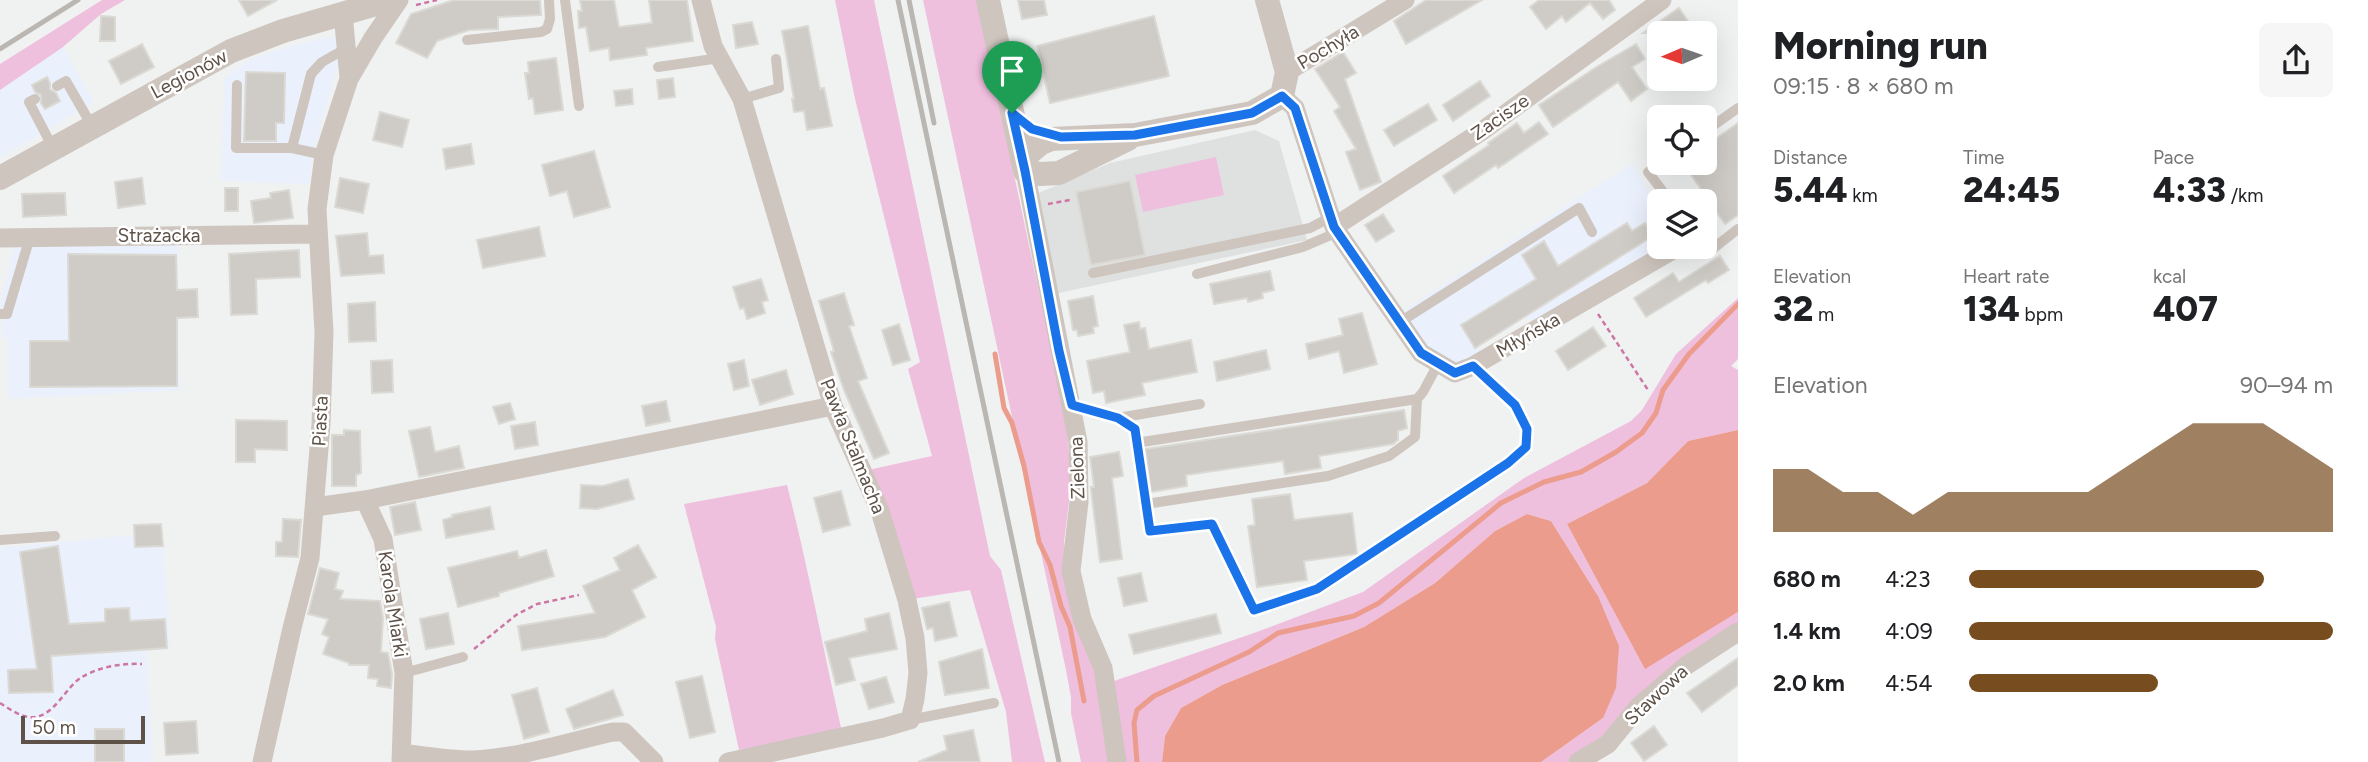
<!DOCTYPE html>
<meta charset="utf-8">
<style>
body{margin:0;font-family:Figtree,sans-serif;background:#f6f6f6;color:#202124;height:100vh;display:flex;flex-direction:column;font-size:26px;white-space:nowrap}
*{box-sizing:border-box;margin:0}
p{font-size:23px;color:#757577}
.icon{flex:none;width:38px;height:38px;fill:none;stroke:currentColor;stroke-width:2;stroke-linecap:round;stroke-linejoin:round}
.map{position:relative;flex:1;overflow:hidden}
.panel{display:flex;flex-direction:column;background:#fff;width:630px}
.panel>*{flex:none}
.needle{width:46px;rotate:268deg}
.buttons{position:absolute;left:1647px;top:21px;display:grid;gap:14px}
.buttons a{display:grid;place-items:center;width:70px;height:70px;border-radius:10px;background:#fff;box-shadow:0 7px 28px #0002;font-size:35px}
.scale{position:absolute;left:21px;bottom:18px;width:124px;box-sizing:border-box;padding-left:7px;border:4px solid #5d5148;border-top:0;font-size:19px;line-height:24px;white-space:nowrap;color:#5d5148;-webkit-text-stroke:5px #fff;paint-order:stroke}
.pin{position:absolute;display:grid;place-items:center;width:60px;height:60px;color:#fff;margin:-72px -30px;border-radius:50% 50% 50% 0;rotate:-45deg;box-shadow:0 0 7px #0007}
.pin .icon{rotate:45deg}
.round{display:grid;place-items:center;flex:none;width:74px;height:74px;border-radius:10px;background:#f6f6f6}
.head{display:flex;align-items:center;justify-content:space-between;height:119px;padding:0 35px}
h1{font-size:38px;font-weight:800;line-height:52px}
.metrics{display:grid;grid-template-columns:repeat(3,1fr);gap:10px;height:119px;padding:7px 35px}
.metrics div{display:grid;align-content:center}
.metrics b{font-size:35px;font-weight:800}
.metrics small{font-size:19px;font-weight:400}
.metrics p{font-size:19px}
.chart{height:196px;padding:14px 35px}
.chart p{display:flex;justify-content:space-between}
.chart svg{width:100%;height:126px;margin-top:7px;fill:#774d20;opacity:.7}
ul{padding:0 35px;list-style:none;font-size:23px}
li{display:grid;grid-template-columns:112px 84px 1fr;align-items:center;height:52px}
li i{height:18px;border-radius:9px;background:#774d20}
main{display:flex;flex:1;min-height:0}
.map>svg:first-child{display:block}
</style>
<main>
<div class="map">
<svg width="1738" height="762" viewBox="0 0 1738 762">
<rect width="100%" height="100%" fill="#f0f2f2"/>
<path fill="#eaf0fc" d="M327,37L337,40L338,64L315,146L309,184L221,181L224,78L248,61L274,51Z
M63,47L94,102L0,158V90Z
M1633,163L1659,213V247L1533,325L1526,316L1478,346L1483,356L1456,367L1420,342L1404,310Z
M15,245H178L180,390L9,399L8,338H2L1,299Z
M135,535L136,547L163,546L170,647V649L146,651L153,762H0V548Z"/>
<path fill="#dfe1e0" d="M1255,130L1279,141L1307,240L1054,294L1036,194L1110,163Z"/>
<path fill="#efbfde" d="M102,0H125L101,14L63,47L0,90V64Z
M835,0H874L990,556L1001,570L1045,762H1012L1006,712L970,590L912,599L868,470L932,456L908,369L920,362L855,99Z
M923,0H977L1067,424L1071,486L1064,542L1069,595L1094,667L1109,762H1081L1071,713V697L1066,670Z
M1216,157L1224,195L1143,212L1135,175Z
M1738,298V359L1731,366L1738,370V430L1688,441L1647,483L1567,524L1645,668L1738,612V624L1603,737L1568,762H1541L1603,718L1598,596L1551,521L1527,514L1495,531L1435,583L1364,627L1222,685L1181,708L1165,736L1162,762H1124L1114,681L1254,633L1363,592L1524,478L1631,421L1642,410L1676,354Z
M787,485C808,566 823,649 842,732L739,750L715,639L716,627L684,504Z"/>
<path fill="#ec9c8c" d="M1738,430V612L1645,669L1567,524L1647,483L1688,441Z
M1527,514L1551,521L1598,596L1619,646L1616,688L1603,718L1541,762H1162L1165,736L1181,708L1222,685L1364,627L1435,583L1495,531Z"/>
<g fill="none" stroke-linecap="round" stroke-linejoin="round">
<path stroke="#ec9c8c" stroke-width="5" d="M995,354L1004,408L1012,423L1024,466L1039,542L1050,565L1061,606L1070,627L1084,701
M1137,762L1134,723L1137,710L1154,696L1249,652L1278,633L1354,616L1379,603L1501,503L1544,482L1581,472L1616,452L1642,433L1656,413L1663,390L1689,354L1738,304"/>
</g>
<path fill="#cfccc7" stroke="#dbd9d4" stroke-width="2" d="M239,0H277L248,16Z
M454,0H540L541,15L498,17V29L469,30L437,41L427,58L396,43L411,14Z
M580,0H614L619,27L652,23L649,0H687L693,41L646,48L647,55L610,60L609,48L590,51L586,27L579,28L578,11H582Z
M1018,0H1044L1047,15L1022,19Z
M1426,0H1482L1406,44L1394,21Z
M1539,0H1609L1615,10L1603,19L1590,3L1566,22L1562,16L1546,29L1530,7Z
M1679,8L1696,33H1643Z
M101,16L115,17V41H100Z
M1154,16L1169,76L1050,103L1037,46Z
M752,22L758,44L736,48L733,25Z
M808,26L820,89L824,88L832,126L807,130L804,111L794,112L792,99H794L782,31Z
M142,44L154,67L121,84L109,61Z
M1636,44L1645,59L1632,67L1647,89L1631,101L1618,82L1553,127L1539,105L1598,66Z
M1343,52L1356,73L1345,79L1381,182L1360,190L1346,152L1356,149L1334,111L1340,107L1315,69Z
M556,58L563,110L535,114L533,98L529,99L525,73H529L528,62Z
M246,72L285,73L284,123H276V141H244Z
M47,77L50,83V89L56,93L60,101L45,109L41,103V95L35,92L32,85Z
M673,78L675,97L659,99L657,80Z
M1480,81L1490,96L1453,121L1443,105Z
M632,89L633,104L616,106L614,91Z
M1428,104L1437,120L1394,146L1384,130Z
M380,112L409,120L402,147L373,140Z
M1539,122L1548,134L1498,168L1496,165L1454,193L1443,176L1489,145L1488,143L1517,123L1524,133Z
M1738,123V215L1725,224L1683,163H1704V147Z
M471,144L474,164L446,169L443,149Z
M594,151L610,207L574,217L567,191L550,196L542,165Z
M142,178L145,204L118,208L115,182Z
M340,178L369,184L363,213L335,207Z
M1130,181L1145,255L1091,265L1076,192Z
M225,188H238V211H225Z
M289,190L293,218L254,223L251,201L271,198L270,193Z
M65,193L66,215L23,217L22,194Z
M1383,214L1394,231L1376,242L1365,225Z
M1627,223L1632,231L1645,223L1653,236L1475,348L1461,325L1536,279L1522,255L1544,241L1558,266Z
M539,227L545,256L483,268L477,240Z
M367,233L369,256L383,255L384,273L341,276L336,236Z
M299,250L300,277L256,279L257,314L231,315L229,254Z
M68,254L176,255L177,290L197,289L198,317L177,318V386L30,387V341H69Z
M1720,256L1729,270L1708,283L1706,280L1646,317L1634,298L1673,273L1679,282Z
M1270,271L1274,290L1262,293L1263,298L1248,302L1247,298L1214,304L1210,284Z
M761,279L768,300L762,302L765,313L747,319L744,308L740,309L733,287Z
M844,293L854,325L849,326L867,378L858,381L889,453L874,459L844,390L831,352L834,351L819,301Z
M1093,296L1098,326L1093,327L1094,333L1078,336L1077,330H1073L1068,301Z
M375,302L376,341L349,342L348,304Z
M1362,313L1377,364L1344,373L1339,351L1309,359L1306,344L1343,335L1339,319Z
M1139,322L1140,329L1145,328L1149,349L1191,340L1197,372L1142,383L1145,395L1106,403L1104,391L1093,393L1087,361L1130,352L1124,325Z
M899,324L910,360L893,365L882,330Z
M1593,327L1606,346L1568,370L1556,351Z
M1266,350L1270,369L1217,381L1214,362Z
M392,360L393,392L372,393L371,361Z
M744,360L749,386L734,390L728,364Z
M786,370L793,394L760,405L752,380Z
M666,401L670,421L646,426L642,406Z
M510,403L515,419L499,424L493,407Z
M1404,410L1407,428L1398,431V440L1393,444L1319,456L1321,468L1285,474L1283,461L1186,475L1187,486L1151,492L1145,449Z
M236,420L287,421V450L255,449V462H236Z
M535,422L538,445L515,449L511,426Z
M430,427L435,452L459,446L464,468L419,477L409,431Z
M344,430L360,431L361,473L356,475V486H332V435H344Z
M1119,452L1123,476L1112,478L1122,559L1100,562L1091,490V487H1094L1090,457Z
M628,479L634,499L597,509L580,508L581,485L603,486Z
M841,491L850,525L823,532L814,498Z
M1290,494L1294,520L1352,513L1357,554L1304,561L1307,580L1257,587L1248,526L1255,525L1252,499Z
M415,502L421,530L395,535L390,507Z
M490,507L494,529L446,538L443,520L453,517L452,515Z
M283,519L301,520L298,557L276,556V542H282Z
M161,524L163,546L135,547L134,525Z
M638,545L656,577L632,590L645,617L605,637L522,650L518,626L595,613L583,586L620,570L614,558Z
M58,546L69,624L105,622V609L129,608L130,621L165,619L167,648L51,656L53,692L9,693L8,670L37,669L20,552Z
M546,550L554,576L499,593V596L458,607L448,568L517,551L519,558Z
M320,568L339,573L335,589L343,591L340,599L380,601L383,618L381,652L388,653L392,674L391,688L377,686L378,679L368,678L369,665H349V663L323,654L329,637L322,634L328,619L308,614Z
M1141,573L1147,601L1124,606L1118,578Z
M949,602L957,636L935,641L933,628L927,629L922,608Z
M448,613L454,644L426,649L420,619Z
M889,613L897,649L849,658L855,680L836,685L825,642L867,631L865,619Z
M1216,614L1221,633L1134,654L1129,635Z
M982,649L989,688L945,695L939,662Z
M1738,658V685L1702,712L1687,693Z
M702,676L715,732L690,738L676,682Z
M886,677L894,702L869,709L861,684Z
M537,688L549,732L524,739L512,695Z
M613,690L623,715L574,729L566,709Z
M196,721L198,753L166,755L164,723Z
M1654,726L1667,745L1644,761L1631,743Z
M95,729H124V762H95Z
M973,730L980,762H918L947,750L944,736Z"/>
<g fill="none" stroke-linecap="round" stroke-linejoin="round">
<path stroke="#cd76a5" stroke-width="2.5" stroke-dasharray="5 3.5" stroke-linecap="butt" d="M416,5L437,0
M1048,204L1070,200
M1598,314L1648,390
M474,649L516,615L537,604L579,595
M0,703C8,708 19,716 29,717C52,720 64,690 79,679C96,667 122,663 142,664"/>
<path stroke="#cec5be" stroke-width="10" d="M565,0L579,106
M467,40L541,32L547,29L550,19L549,0
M658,67L720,58
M237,85L236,148H292
M57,86L66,81L92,126
M35,99L29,102L53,148
M742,99L779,88L776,59
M1704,132L1738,108
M324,155L292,148L311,74L322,62L347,48
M1661,163L1648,172L1670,201
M1704,245L1710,251L1738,229
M1093,273L1310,228L1331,217
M1197,274L1303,247L1338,232
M0,314H7L30,237
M1400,322L1579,208L1592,232
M1072,405L1118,418L1200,404
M1118,418L1134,429L1150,531L1212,524L1254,610L1317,589L1508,463L1526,447L1527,429L1515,405L1473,366
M1136,443L1417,399L1423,392L1438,364
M1146,504L1328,476L1389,456L1415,437L1417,399
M0,540L55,536
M404,673L463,657
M910,720L994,703"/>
<path stroke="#cec5be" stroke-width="19" d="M701,0L713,46L742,99L833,406L880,511L907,600L915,638L918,673L915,699L910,720L883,728L728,762
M343,13L349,78
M1287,72L1405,0
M1282,96L1295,108L1334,227L1421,353L1455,373L1473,366L1671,251
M1025,171L1078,442L1079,502L1071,571L1082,619L1103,668L1117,762
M1334,227L1482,131L1662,0
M0,238L318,234
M365,500L833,406
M315,507L365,500L383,539L404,673L401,762
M402,753C425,756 449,760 473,760C519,758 568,742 613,732H624L654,762
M262,762L292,628L310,558L321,424L324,332L317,209L324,155L349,79L373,38L399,0
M1578,762L1608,744L1638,707L1687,665L1738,632"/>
<path stroke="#cec5be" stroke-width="24" d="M988,0L1025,171L1040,174L1059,173L1128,139
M1022,159L1041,143L1051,139L1135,135L1252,113L1282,96L1287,72L1267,0
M0,178L231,51L283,31L390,0"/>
<path stroke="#bab6b2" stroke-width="5" d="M898,0L1059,762
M909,0L934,123
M0,49L78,0"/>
</g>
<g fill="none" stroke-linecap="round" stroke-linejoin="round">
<g stroke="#fff" stroke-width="14">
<path id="route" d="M1282,96L1295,108L1334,227L1421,353L1455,373L1473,366L1515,405L1527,429L1526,447L1508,463L1317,589L1254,610L1212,524L1150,531L1135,429L1118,418L1072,405L1059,351L1025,171L1012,113L1032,129L1061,137L1135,135L1252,113Z"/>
</g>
<use href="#route" stroke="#1a73e8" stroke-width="9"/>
</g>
<g text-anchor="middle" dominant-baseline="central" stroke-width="5" stroke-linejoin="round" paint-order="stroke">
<g font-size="19" fill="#5d5148" stroke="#fff">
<text transform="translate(1328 47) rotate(-31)">Pochyła</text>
<text transform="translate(189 74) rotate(-28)">Legionów</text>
<text transform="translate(1500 117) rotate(-35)">Zacisze</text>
<text x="159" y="235">Strażacka</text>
<text transform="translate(1528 335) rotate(-30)">Młyńska</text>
<text transform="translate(320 421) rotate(-87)">Piasta</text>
<text transform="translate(853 446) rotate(68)">Pawła Stalmacha</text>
<text transform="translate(1077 468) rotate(-92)">Zielona</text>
<text transform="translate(393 604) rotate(81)">Karola Miarki</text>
<text transform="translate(1656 695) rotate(-43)">Stawowa</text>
</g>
</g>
</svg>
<div class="buttons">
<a><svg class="needle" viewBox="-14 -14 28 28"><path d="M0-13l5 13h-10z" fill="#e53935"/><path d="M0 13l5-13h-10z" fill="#757577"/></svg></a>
<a><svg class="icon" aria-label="locate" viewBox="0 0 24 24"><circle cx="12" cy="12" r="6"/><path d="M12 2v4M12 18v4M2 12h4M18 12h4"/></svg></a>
<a><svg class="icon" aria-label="layers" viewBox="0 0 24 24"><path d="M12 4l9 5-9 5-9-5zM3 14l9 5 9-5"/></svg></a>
</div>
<div class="scale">50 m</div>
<div class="pin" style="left:1012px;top:113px;background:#1e9e55"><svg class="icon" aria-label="arrive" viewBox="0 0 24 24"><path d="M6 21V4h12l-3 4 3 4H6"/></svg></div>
</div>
<section class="panel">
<div class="head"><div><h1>Morning run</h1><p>09:15 · 8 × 680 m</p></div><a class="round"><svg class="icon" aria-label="share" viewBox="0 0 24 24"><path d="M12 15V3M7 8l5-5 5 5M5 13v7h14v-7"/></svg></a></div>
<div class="metrics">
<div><p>Distance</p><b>5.44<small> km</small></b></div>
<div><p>Time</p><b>24:45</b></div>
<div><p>Pace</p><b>4:33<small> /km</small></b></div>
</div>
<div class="metrics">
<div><p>Elevation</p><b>32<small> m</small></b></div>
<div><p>Heart rate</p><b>134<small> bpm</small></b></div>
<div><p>kcal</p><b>407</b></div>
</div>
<div class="chart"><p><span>Elevation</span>90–94 m</p>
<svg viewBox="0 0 160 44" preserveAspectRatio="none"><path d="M0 44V22L10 22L20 30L30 30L40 38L50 30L60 30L70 30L80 30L90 30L100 22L110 14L120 6L130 6L140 6L150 14L160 22V44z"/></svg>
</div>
<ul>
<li><b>680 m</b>4:23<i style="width:81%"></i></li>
<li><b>1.4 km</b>4:09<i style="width:100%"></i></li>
<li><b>2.0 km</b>4:54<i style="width:52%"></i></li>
</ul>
</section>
</main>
